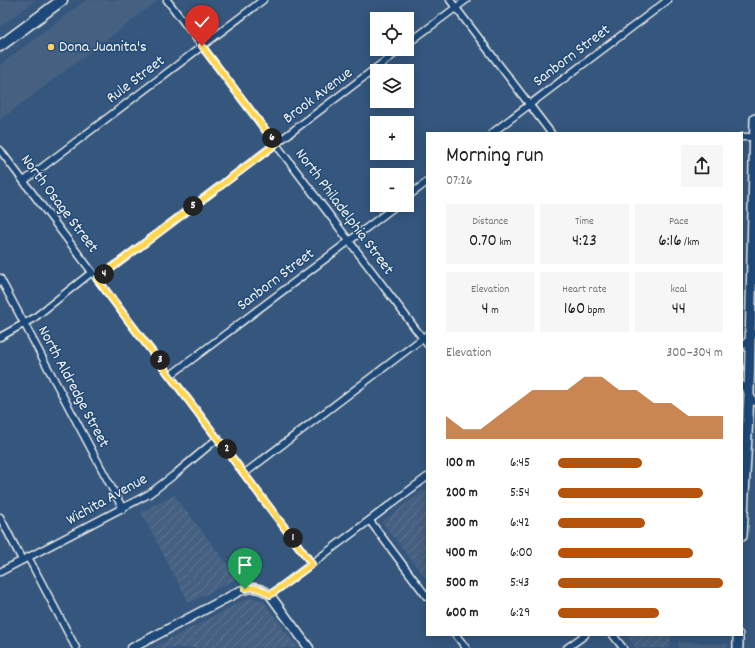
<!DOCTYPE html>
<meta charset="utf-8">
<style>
body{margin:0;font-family:Dekko,sans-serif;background:#f6f6f6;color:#222;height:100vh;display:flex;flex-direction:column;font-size:15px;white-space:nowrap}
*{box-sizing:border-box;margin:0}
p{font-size:13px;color:#767676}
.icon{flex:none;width:22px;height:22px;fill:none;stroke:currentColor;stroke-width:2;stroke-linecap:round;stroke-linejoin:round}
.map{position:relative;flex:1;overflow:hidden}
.side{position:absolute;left:426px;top:132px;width:317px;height:504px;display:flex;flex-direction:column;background:#fff;border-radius:0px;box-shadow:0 2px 10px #0003}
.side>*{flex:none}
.controls{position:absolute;left:370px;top:12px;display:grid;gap:8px}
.controls a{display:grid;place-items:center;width:44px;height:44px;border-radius:0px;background:#fff;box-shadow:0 2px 10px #0003;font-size:20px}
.pin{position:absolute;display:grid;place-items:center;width:34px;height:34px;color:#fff;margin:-41px -17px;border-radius:50% 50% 50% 0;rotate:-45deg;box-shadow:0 0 4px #0007}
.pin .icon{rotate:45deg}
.km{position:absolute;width:20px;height:20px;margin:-10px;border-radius:50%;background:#222;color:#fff;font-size:11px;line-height:20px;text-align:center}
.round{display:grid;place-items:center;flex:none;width:42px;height:42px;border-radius:0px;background:#f6f6f6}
.summary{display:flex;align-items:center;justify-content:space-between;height:68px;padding:0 20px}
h1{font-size:22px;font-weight:600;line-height:30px}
.figures{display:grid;grid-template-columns:repeat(3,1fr);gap:6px;height:68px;padding:4px 20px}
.figures div{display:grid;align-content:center;border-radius:0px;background:#f6f6f6;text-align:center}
.figures b{font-size:17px;font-weight:600}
.figures small{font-size:11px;font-weight:400}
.figures p{font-size:11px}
.chart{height:112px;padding:8px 20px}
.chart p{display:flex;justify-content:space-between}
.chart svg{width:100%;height:72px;margin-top:4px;fill:#b45309;opacity:.7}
ul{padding:0 20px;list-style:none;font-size:13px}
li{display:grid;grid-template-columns:64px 48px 1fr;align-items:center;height:30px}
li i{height:10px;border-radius:5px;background:#b45309}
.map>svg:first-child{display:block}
</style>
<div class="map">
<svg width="755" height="648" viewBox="0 0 755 648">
<defs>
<pattern id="industrial-furrows" width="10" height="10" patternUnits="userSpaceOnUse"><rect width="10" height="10" fill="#456081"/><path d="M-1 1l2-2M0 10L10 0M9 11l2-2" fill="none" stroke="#607793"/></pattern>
</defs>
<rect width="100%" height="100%" fill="#35577e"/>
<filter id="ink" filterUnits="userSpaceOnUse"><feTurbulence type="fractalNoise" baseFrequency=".025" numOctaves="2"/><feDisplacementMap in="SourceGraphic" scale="8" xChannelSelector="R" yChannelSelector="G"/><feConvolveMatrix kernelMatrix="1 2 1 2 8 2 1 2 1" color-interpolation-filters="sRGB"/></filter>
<g filter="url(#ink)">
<path fill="#456081" d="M0,0H36L0,27Z
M86,0H159L0,120V65Z
M678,642L727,644V648H678Z"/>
<path fill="url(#industrial-furrows)" d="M427,488V580L382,522Z
M174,495L238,578L189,603L141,512Z
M255,598L264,602L298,648H153L246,599Z
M626,635H671L670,648H636Z"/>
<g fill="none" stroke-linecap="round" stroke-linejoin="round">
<g stroke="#f4f1e8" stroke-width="9">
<path id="minor" d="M167,0L427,344
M450,0L551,133
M407,44L466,0
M492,133L668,0
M742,137H755
M0,150L312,564
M24,181L263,0
M407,197L427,182
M0,278L123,509
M97,279L401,49
M0,337L34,318L92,272
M742,346L755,334
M171,375L397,205
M742,385L755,402
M245,473L427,335
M0,517L22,560
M370,521L427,597
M28,557L76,648
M0,572L149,494L174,475L218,438
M270,595L427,477
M456,635L466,648
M613,635L623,648
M567,648L585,635"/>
</g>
<g stroke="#f4f1e8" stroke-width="11">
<path id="tertiary" d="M132,648L240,591C251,586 260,587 270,595L309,648"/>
</g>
<g stroke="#f4f1e8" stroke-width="12">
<path id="secondary" d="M742,536L749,394L755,119
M738,648V635"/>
</g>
<g stroke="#f4f1e8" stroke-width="13">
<path id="trunk" d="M0,46L62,0"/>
</g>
<use href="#minor" stroke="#1f4a7a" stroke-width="6"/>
<use href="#tertiary" stroke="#1f4a7a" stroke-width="8"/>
<use href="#secondary" stroke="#1f4a7a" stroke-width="9"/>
<use href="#trunk" stroke="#1f4a7a" stroke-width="10"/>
</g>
</g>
<g fill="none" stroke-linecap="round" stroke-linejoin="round" filter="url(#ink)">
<g stroke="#fff" stroke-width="8">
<path id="route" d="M202,46L276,144L97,279L312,564L270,595C262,589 255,586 245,589"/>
</g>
<use href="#route" stroke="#ffd54a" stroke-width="5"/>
</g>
<circle fill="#ffd166" stroke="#1f4a7a" stroke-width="1.5" cx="51" cy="47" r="4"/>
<g text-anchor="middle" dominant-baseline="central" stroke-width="3" stroke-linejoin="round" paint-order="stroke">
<g font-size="16" fill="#f4f1e8" stroke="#1f4a7a" text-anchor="start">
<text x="59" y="47">Dona Juanita's</text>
</g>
<g font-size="16" fill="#f4f1e8" stroke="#1f4a7a">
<text transform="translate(572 56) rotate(-37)">Sanborn Street</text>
<text transform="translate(136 80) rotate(-37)">Rule Street</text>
<text transform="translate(318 96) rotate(-37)">Brook Avenue</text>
<text transform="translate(59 204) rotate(53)">North Osage Street</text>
<text transform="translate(344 212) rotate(53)">North Philadelphia Street</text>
<text transform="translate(276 280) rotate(-37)">Sanborn Street</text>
<text transform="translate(73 387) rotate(62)">North Aldredge Street</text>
<text transform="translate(107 500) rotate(-29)">Wichita Avenue</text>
</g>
</g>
</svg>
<div class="controls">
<a><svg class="icon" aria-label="locate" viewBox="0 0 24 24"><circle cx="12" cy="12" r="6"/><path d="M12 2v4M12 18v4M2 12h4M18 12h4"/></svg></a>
<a><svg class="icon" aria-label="layers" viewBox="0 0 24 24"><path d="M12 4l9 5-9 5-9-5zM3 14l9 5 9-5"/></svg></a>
<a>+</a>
<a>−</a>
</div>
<div class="pin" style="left:245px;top:589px;background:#1e9e55"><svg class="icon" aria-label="arrive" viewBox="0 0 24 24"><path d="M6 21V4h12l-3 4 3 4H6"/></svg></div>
<div class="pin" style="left:202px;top:46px;background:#d93025"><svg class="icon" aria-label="check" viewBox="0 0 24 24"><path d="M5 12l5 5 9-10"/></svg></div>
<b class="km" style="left:293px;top:538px">1</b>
<b class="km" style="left:227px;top:449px">2</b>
<b class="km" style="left:160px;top:360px">3</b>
<b class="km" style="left:104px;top:274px">4</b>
<b class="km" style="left:193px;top:206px">5</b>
<b class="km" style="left:272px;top:138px">6</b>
<section class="side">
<div class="summary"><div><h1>Morning run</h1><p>07:26</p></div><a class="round"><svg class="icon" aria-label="share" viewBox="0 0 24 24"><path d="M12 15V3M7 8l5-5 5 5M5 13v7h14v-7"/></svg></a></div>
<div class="figures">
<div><p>Distance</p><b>0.70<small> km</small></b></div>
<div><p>Time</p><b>4:23</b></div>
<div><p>Pace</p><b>6:16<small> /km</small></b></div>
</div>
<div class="figures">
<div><p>Elevation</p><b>4<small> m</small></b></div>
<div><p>Heart rate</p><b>160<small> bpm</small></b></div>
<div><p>kcal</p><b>44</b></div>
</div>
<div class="chart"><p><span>Elevation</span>300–304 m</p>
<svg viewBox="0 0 160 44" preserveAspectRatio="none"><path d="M0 44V30L10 38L20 38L30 30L40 22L50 14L60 14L70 14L80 6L90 6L100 14L110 14L120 22L130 22L140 30L150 30L160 30V44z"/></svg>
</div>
<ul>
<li><b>100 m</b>6:45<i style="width:51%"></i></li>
<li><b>200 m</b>5:54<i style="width:88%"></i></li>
<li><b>300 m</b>6:42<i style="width:53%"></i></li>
<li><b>400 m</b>6:00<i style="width:82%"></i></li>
<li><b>500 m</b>5:43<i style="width:100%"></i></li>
<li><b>600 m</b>6:29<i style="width:61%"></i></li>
</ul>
</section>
</div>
